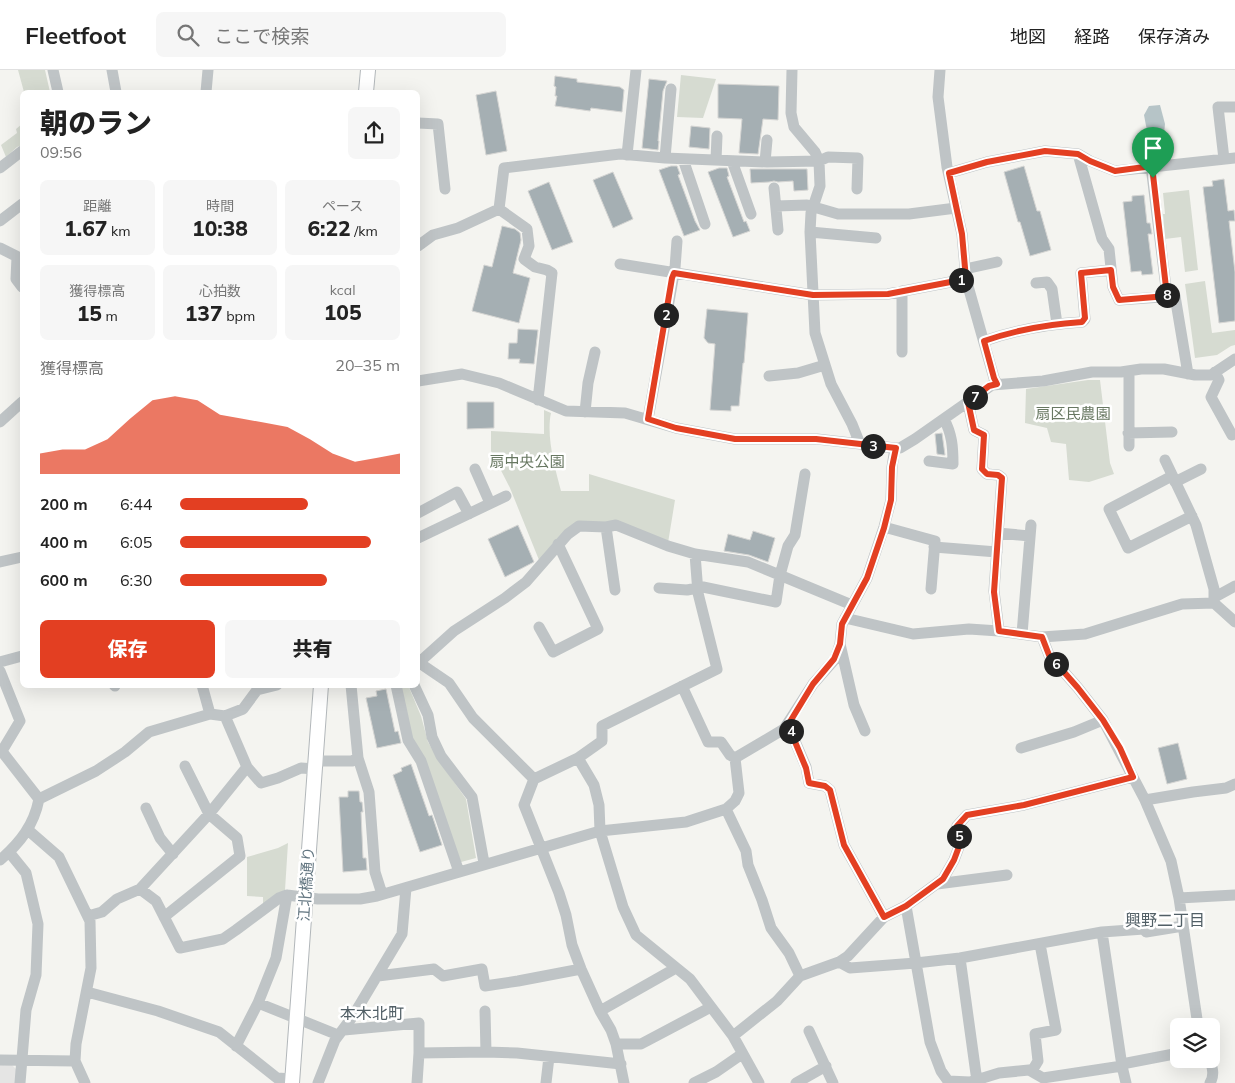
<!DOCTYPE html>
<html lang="ja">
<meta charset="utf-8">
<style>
body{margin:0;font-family:Mulish,"Noto Sans JP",sans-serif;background:#f6f6f6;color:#222;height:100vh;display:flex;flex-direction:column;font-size:19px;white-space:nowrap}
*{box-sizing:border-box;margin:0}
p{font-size:16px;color:#767676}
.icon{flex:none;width:28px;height:28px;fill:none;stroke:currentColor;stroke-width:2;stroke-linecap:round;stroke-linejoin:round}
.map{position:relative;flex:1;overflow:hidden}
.side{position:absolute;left:20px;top:20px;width:400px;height:598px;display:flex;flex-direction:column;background:#fff;border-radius:8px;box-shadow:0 5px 20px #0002}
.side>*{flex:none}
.tools{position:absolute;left:1170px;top:948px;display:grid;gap:10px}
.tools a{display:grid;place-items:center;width:50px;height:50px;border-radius:8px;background:#fff;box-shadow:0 5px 20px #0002;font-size:25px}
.pin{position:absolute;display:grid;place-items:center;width:42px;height:42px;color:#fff;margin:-51px -21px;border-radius:50% 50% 50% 0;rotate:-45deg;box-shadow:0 0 5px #0007}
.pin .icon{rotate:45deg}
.km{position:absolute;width:25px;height:25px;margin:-12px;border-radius:50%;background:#222;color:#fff;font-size:14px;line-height:25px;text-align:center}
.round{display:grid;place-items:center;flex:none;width:52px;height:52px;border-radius:8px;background:#f6f6f6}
.head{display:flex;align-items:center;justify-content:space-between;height:85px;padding:0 20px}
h1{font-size:28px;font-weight:800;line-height:38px}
.metrics{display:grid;grid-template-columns:repeat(3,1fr);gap:8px;height:85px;padding:5px 20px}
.metrics div{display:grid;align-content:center;border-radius:8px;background:#f6f6f6;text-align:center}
.metrics b{font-size:21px;font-weight:800}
.metrics small{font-size:14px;font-weight:400}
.metrics p{font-size:14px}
.chart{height:140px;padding:10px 20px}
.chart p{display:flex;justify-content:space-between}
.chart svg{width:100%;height:90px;margin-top:5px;fill:#e33f22;opacity:.7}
.primary-button{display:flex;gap:10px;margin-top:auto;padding:10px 20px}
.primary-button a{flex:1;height:58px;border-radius:8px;background:#e33f22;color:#fff;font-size:20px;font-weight:800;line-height:58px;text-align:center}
.primary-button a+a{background:#f6f6f6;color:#222}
ul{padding:0 20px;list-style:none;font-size:16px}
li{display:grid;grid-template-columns:80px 60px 1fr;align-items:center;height:38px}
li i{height:12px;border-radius:6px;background:#e33f22}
header{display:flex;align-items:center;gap:30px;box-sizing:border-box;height:70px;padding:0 25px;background:#fff;border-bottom:1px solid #e0e0e0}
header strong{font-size:24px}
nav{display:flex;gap:28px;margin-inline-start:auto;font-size:18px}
.search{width:350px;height:45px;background:#f6f6f6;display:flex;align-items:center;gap:12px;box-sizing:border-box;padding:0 18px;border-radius:8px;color:#767676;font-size:19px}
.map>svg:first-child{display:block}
</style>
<header>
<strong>Fleetfoot</strong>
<div class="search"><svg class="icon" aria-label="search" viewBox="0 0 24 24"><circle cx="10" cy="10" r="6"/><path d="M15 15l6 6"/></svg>ここで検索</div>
<nav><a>地図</a><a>経路</a><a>保存済み</a></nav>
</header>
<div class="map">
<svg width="1235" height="1013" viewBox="0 0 1235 1013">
<rect width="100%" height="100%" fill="#f4f4f0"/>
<path fill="#e5e5e4" d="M0,995H12L16,999V1013H0Z"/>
<path fill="#d6dbd1" d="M18,0H45L50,22H24Z
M681,5L716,9L703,48L677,47Z
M22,54V75L17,77L6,87L1,75L17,63L16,59Z
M1189,120L1198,200L1185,202L1181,167L1165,169L1163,144H1165L1163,123Z
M1205,211L1212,263L1235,260V275L1231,276L1217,285L1195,288L1185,214Z
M1088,310H1100L1110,393L1114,404L1089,412L1069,410L1066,374L1051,372L1047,358L1025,353L1026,319Z
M544,340L551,343C546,366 555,398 561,421H589V404L675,430L668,473L604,453L577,452L539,490L510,418L491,381V361L544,364Z
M400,615H408L421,646L428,672L438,689L466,729L476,788L461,792L412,668Z
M288,773L285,820L263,834V827L247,826V787L278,778Z"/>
<path fill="#b6c4c7" d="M1160,35L1165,54L1164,64L1148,66L1144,45L1149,36Z"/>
<path fill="#a5afb3" stroke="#d5d5d3" d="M555,6L577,9V12L620,17L624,20L622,42L591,38L590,41L555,36L557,26H555L556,17L554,16Z
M649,9L667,11L663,21L658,71H659L658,80L642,78Z
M718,14L779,16L778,50L763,49L758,84L739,83L742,49L718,48Z
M496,21L507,81L486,85L476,25Z
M691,56L710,58L709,79L689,77Z
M671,96H677L680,104L678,105L695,151L700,160L684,166L659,100Z
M1024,96L1037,141H1040L1051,180L1030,186L1020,152H1018L1004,102Z
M719,98H727L729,106L727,107L744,152L746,151L750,161L733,167L708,102Z
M750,99H807L808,120L794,121L793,111L778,112L774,111L769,112L751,113Z
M613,102L633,149L613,158L593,110Z
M1224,109L1228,141L1234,140L1235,151H1229L1235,202V251L1219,253L1203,117L1213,116L1212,111Z
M549,112L573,172L552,180L528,121Z
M1144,125L1147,153H1150L1152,164H1148L1153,204L1142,205L1141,201L1131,202L1123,132L1132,131V126Z
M502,156L515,159L520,163L521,170L513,203L530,208L519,253L472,241L484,195L492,197Z
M707,239L748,243L744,293H743L739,336H731V341L710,340L715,274L708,273L704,268Z
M518,259L538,260L534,294L519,293L520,289H508L509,273H517Z
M467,332H494V358L467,359Z
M942,363L945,385H943L937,384L935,364Z
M518,455L534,492L505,507L488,469Z
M753,461L775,468L768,492L749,485L724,481L728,464L750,470Z
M386,619L395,662L398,661L401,673L377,678L366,628L377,626L376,621Z
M1178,673L1187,709L1167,714L1158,678Z
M411,694L429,746L432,745L442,775L420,782L393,705L402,701L401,698Z
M348,721H359L360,732H362L363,742H361L363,788H366L367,800L343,802L339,727H348Z"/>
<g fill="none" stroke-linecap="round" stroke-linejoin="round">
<g stroke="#b2b7ba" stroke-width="16">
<path id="major" d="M366,22L368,0
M292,1013L321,615"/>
</g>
<path stroke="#bfc4c6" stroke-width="11" d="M53,0L58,22
M112,0L116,22
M792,0L791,43L794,57L815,82L819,91L820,116L811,143L810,162L815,263L831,314L852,354L860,374
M940,0L938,27L947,97L962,164L966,209L994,308L997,314
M206,22L208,0
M418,53L438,54L445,119
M1078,84L1102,169L1109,179L1113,217L1119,230L1175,226L1188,304
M627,85L636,0
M665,88L671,19
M683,89L705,154
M1224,89L1218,37H1235
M716,90L717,66
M732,91L751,144
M765,92L767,70
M1151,96L1167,226
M0,98L22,81
M949,103L987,92L1045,81L1078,84L1090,91L1115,101L1235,88
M774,118L778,160
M776,136L807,135L838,144H909L956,138
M499,139L504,98L620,84L665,88L767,92L819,91L828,87L858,88L857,119
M499,139L527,159L529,176L524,189L535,197L547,200L552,203L538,330
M0,151L22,134
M810,162L876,168
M418,176L433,165L458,158L499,139
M0,178L22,189
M17,187L16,209L22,217
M620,194L813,225L888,224L966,209
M965,199L997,192
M1036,213L1047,212L1052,219L1057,254
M902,221V282
M984,271C1016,260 1049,254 1082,252L1085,249L1081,203L1111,200
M1129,301V376
M1215,302L1219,310L1211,327L1232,365
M769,306L798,303L825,295
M418,311L462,304L499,313L566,341L625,343L676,358L735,369H817L895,378H900L915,369L992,315L1043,311L1092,302H1121L1141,299H1164L1195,305H1211L1235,289
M968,333L974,360L984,365L982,399L987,404L998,405L1002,408L994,521L999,561
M585,342L588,313L595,282
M648,349L675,198L677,171
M0,352L22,332
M1128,363L1172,362
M1165,390L1196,455L1214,519V533L1235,552
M929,391L953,394C953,377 952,364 944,349
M475,399L490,433
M1172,406L1109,439L1128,478L1192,446
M1175,412L1201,399
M418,443L457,422L469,444
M606,457L615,520
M884,457L935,471L931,519
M998,463L1030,466
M418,468L506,426
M934,477L997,482
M0,492L22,487
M659,518L687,520L703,517L776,532L780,505L788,476L795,465L805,404
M1215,527L1235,516
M845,548L913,564L969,559L999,561L1042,567L1085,564L1182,534L1214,533
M539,557L553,582L598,559L558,474
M1022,564L1031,455
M1042,567L1049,585L1078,618L1103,650L1145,730L1171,791L1179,828L1197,949L1199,956
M840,574L854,635L865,661
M418,590L424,588L454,561L505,528L526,512L568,464L579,456L606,457L616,455L668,476L695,484L748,492L852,535
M418,590L421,594L449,613L473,648L534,709L524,735L559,823L566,845L572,875L581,899L600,941L611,960L616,974L624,1013
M0,592L22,586
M0,601L20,651L2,681
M114,615L115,616
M202,615L210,644
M396,615L408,670L421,691L459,802
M414,615L428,645L432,667L441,686L472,727L484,793
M682,616L708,672H721L730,685L735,688
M225,646L247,697L261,713L278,708L301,698L315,699
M788,655L806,697L809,713L825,716L830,720L844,775L884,847
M1021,678L1074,662L1103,650
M0,679L39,729C34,755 20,773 0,790
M358,688L369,722L375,802L382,824
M578,688L594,715L599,735L600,761L623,837L636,865L690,909L733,966L759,1013
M315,691H352L358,688L351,615
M534,709L578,688L602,671V656L717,599L698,523L695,484
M39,729L96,701L125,682L149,662L210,644L225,646L243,639L257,620L277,615
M1145,730L1193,722L1226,718L1235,714
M146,738L160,768L173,784
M726,739L746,781L748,795L762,830L771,858L789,883L800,906
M28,760L59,787L90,851L91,898L76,974L75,991L85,1013
M9,782L26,803L38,854L36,905L26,940L20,1013
M937,814L1007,805
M140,819L156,831L180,878L223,869L236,860L279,828L287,825L318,829H360L377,826L600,761L686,752L726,739L735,731L739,723L735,688L784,659L813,614L835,589L840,574L842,554L867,508L884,457L891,430L892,397L895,378
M1179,828L1235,825
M906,836L930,972L941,1001L948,1011L970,1012L999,1003L1029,1000L1043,1008L1122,996
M88,846L102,842L117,829L140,819L209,744L247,697
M164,847L240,786L237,768L209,744L185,696
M1102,862L1122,996L1126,1013
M960,888L976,1004L979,1013
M839,892L850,898L916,893L960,888L1102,862L1144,859L1146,862L1183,856
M378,906L434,899L443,906L482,899L485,916L518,911L581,899
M87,922L158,941L219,962L277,1008L293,1009
M258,933L338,965
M485,941L486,982
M600,941L676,898
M344,960L419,953V983L417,1013
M809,961L833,1013
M733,966L777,931L800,906L839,892L848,886L884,847L906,836L943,809L954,790L960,774L957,756L967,745L1024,735L1133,707
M616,974H641L711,937
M236,976L258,933L276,888L287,825
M419,983L486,982L517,983L621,994
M0,990L75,991
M1122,994L1179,983
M1032,1001L1038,991L1035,964L1056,960L1040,874
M318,1013L335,970L353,946L402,864L406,818
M546,1013L549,987
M694,1013L716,1002L742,984
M796,1013L826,996
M1210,1013C1215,1005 1212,997 1210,989"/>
<use href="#major" stroke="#fff" stroke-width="14"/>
</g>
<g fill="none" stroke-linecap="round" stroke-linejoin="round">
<g stroke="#fff" stroke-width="10">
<path id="route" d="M1045,81L1078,84L1090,91L1115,101L1152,96L1167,226L1119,230L1113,217L1111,200L1081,203L1085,248L1082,252C1049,254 1016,260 984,271L994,308L997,314L989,316L968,332L974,360L984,365L982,399L987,404L998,405L1002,408L994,522L999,561L1042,567L1049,585L1078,618L1103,650L1120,678L1133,707L1024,735L967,745L957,756L960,774L954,790L943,809L906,836L884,847L844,775L830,720L825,716L809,713L806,698L788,655L813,614L834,589L840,574L842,554L867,508L884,458L891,430L892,397L896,378L816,369H735L676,358L648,349L672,208L674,203L813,225L888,224L966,209L962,164L949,103L987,92Z"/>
</g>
<use href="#route" stroke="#e33f22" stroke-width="6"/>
</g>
<g text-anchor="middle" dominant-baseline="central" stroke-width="5" stroke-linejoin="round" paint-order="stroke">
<g font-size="15" fill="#687862" stroke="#fff">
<text x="1073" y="343">扇区民農園</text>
<text x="527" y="391">扇中央公園</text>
</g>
<g font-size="15" fill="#637681" stroke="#fff">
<text transform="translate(306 814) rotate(-86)">江北橋通り</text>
</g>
<g font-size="16" fill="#515f66" stroke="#fff">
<text x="1165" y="850">興野二丁目</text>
<text x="372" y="943">本木北町</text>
</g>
</g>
</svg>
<div class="tools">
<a><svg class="icon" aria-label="layers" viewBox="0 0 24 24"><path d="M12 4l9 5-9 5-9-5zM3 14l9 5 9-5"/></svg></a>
</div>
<div class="pin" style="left:1153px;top:108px;background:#1e9e55"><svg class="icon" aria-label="arrive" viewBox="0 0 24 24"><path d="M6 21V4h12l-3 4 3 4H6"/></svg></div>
<b class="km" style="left:961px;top:210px">1</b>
<b class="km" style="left:666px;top:245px">2</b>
<b class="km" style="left:873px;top:376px">3</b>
<b class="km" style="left:791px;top:661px">4</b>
<b class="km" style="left:959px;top:766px">5</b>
<b class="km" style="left:1056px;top:594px">6</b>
<b class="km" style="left:975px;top:327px">7</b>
<b class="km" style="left:1167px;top:225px">8</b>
<section class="side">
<div class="head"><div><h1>朝のラン</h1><p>09:56</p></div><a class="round"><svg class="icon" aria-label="share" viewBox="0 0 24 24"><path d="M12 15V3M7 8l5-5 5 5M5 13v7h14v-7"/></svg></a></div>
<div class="metrics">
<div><p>距離</p><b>1.67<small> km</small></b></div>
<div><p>時間</p><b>10:38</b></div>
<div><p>ペース</p><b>6:22<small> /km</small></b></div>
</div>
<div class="metrics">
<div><p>獲得標高</p><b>15<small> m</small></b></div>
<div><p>心拍数</p><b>137<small> bpm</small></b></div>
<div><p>kcal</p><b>105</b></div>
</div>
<div class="chart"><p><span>獲得標高</span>20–35 m</p>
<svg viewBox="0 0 160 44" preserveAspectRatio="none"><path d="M0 44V34L10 32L20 32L30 27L40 17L50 8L60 6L70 8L80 15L90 17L100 19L110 21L120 27L130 34L140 38L150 36L160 34V44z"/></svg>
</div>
<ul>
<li><b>200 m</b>6:44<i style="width:58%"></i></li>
<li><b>400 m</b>6:05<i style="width:87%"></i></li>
<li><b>600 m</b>6:30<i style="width:67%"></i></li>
</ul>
<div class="primary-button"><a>保存</a><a>共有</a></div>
</section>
</div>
